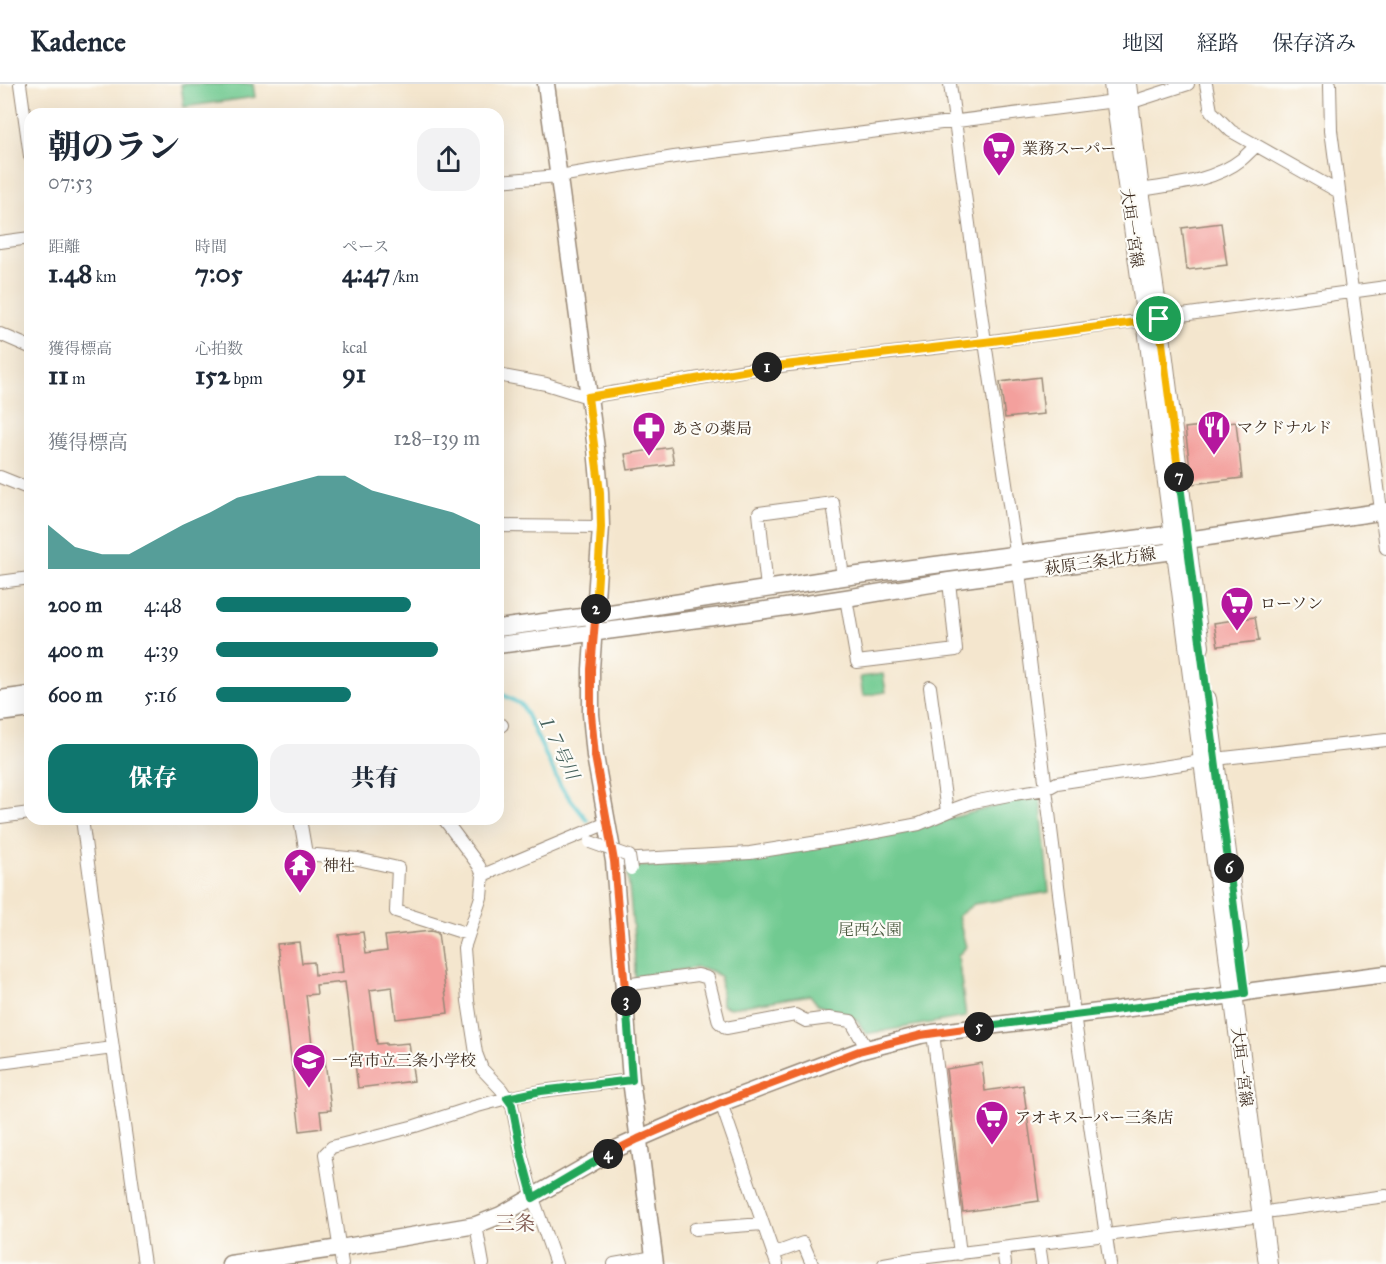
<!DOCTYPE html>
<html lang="ja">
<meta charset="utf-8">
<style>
body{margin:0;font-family:"IM FELL Great Primer","Noto Serif JP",serif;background:#f2f2f3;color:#1f2937;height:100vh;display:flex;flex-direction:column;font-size:22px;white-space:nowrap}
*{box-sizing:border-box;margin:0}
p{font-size:20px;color:#747a83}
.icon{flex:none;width:33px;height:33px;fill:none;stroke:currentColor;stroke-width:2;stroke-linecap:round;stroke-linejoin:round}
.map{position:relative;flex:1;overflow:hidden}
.side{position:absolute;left:24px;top:24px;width:480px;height:717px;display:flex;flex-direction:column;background:#fff;border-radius:18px;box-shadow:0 6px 24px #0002}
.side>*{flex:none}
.pin{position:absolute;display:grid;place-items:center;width:51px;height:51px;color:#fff;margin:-26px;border:3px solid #fff;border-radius:50%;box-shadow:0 2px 6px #0007}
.km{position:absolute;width:30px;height:30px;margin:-15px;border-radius:50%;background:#222;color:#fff;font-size:16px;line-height:30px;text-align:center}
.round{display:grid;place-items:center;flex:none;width:63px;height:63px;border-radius:18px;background:#f2f2f3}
.head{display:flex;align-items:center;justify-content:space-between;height:102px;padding:0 24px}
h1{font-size:33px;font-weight:800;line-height:45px}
.figures{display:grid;grid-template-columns:repeat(3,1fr);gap:9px;height:102px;padding:6px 24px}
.figures div{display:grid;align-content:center}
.figures b{font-size:26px;font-weight:800}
.figures small{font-size:16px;font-weight:400}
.figures p{font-size:16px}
.chart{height:168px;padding:12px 24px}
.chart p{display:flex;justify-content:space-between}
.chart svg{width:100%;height:108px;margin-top:6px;fill:#0f766e;opacity:.7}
.button{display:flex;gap:12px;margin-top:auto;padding:12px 24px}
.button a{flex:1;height:69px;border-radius:18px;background:#0f766e;color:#fff;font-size:24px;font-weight:800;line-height:69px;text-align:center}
.button a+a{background:#f2f2f3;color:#1f2937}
ul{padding:0 24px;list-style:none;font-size:20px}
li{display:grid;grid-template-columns:96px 72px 1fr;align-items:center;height:45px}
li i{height:15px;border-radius:8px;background:#0f766e}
header{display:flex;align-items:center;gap:36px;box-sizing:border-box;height:84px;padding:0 30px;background:#fff;border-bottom:2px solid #e0e1e3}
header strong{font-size:28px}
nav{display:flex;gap:33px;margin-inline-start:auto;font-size:21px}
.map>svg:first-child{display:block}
</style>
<header>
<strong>Kadence</strong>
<nav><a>地図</a><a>経路</a><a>保存済み</a></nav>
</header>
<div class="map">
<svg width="1386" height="1180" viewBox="0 0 1386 1180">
<rect width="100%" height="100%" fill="#fdfcf7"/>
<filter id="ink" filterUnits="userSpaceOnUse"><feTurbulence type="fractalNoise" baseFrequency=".0167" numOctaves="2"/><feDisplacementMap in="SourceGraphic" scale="12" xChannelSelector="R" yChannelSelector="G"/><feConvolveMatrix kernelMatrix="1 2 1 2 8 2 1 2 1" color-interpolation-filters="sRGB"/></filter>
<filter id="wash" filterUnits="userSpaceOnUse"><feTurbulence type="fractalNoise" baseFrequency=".008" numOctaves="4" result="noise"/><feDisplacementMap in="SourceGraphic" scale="24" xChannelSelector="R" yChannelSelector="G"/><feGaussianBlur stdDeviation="1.35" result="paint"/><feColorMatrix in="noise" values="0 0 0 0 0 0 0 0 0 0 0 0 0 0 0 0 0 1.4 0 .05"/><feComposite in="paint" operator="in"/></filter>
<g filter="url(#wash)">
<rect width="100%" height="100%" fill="#f4e6ce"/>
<path fill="#71ca91" stroke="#567a58" stroke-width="1.5" d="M181,0H253L255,13L184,23Z
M883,590L886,608L863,612L860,593Z
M1040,710L1049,808L974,820L958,832L966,863L958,872L966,933L866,950L857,936L818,921L810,911L730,924L722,921L720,892L709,886L695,884L635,893L634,853L627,783L730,779L937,738Z"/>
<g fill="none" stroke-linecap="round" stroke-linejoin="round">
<path stroke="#58c6ce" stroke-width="4" d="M498,608L522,621L561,703L587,736"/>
</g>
<g id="blocks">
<path fill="#f3a09d" d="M1221,139L1227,181L1187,186L1182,144Z
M1040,293L1044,330L1005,334L1000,298Z
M1236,338L1242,394L1192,400L1185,344Z
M671,363L674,380L628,386L625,370Z
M1255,533L1259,557L1218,562L1214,539Z
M431,847L438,849L448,929L396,935L392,903L370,906L377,960L386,959V961L409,959L414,997L358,1004L345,898L316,901L317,910L306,911L313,969L324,968L331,1026L320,1027L322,1044L300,1047L277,860L299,858L302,879L314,878L315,891L343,888L339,851L363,848L366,869L387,866L385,852Z
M982,979L985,1007L1023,1001L1039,1117L963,1128L946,985Z"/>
</g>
</g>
<g filter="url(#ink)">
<use href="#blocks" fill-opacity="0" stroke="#988876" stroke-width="1.5"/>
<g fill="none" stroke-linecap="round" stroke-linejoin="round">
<g stroke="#988876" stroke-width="14">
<path id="street" d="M20,0L30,72
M950,0L985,258L1019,488L1074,930L1110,1180
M1206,0L1211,27L1231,47L1339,108
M1330,0L1331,46L1386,464
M498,97L559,92L674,73L1115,17L1129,19L1188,0
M1140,106C1173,101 1215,97 1242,75C1247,71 1251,66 1256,62
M0,158L30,154
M0,250L30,263
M498,291L546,300L588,313L747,286L985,258L1386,203
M0,393L30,405
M498,442L601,443
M0,498L30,494
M767,504L759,429L833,419L843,493
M846,514L857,578L956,566L949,497
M930,603L947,728
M498,644L502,641
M0,733L30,729
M82,735L113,964L144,1180
M300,735L306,770L358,775L398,784L396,827L468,850
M444,735L479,782L483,791L481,813L464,864L468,917L476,969L482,985L501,1005L512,1021L522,1073L533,1114L556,1180
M620,776L750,769L850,753L919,740L957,724L973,718L1014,710L1046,705L1057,699L1215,675L1386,656
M483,791L607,739
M624,901L698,891L708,894L719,938L726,944L795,931L806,937L829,934L851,937L867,965
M933,949L960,1170
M0,979L113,964
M721,1019L777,1180
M1273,1127L1386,1112
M476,1141L483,1180
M695,1145L763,1140
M1039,1160L1042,1180
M1003,1165L1005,1180
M773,1170L803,1159L812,1180
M342,1180L325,1070L332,1063L415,1042L474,1023L507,1014L541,1007L631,996
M614,1180L654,1173
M884,1180L912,1175L1261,1132"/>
</g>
<g stroke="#988876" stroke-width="19">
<path id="secondary" d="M546,0L596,364L600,408L601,443L591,585V630L595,672L614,777L631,996L655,1180
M498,544L604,530L843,493L1172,450L1187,456L1386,427
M498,561L752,528L846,514L949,497L1174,467L1186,457
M0,615L30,611
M0,629L30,625
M230,1180L340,1164L476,1141L501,1131L618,1064L638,1055L721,1019L859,967L921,951L933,949L1233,911L1253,907L1386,890"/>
</g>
<g stroke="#988876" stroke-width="20">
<path id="primary" d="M1113,0L1146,236L1268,1180
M1127,0L1140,106L1159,235L1200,563
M1207,615L1239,861"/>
</g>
<use href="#street" stroke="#fff" stroke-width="12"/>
<use href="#secondary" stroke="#fff" stroke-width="16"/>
<use href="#primary" stroke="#fff" stroke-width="18"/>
<g stroke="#988876" stroke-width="14" stroke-linecap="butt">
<path id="street-bridge" d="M590,758L629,772L631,785"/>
</g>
<use href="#street-bridge" stroke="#fff" stroke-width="12"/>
</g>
</g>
<g fill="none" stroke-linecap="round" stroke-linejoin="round" filter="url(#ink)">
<g stroke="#fff" stroke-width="12">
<path id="split-1" d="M767,283L985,258L1159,235"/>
</g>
<g stroke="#fff" stroke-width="12">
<path id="split-2" d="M596,525L601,443L600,408L588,313L767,283"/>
</g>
<g stroke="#fff" stroke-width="12">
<path id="split-3" d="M596,525L591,585V630L595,672L614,777L626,917"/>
</g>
<g stroke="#fff" stroke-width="12">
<path id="split-4" d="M608,1070L533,1114L522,1073L512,1021L507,1014L541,1007L632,996L626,917"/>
</g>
<g stroke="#fff" stroke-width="12">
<path id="split-5" d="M608,1070L638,1055L721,1019L859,967L921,951L979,943"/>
</g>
<g stroke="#fff" stroke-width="12">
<path id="split-6" d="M979,943L1233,911L1245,909L1229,784"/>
</g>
<g stroke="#fff" stroke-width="12">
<path id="split-7" d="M1179,393L1229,784"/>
</g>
<g stroke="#fff" stroke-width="12">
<path id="split-8" d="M1159,235L1179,393"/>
</g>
<use href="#split-1" stroke="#f5b400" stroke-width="8"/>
<use href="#split-2" stroke="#f5b400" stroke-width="8"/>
<use href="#split-3" stroke="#f0652b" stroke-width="8"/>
<use href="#split-4" stroke="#22a559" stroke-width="8"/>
<use href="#split-5" stroke="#f0652b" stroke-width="8"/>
<use href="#split-6" stroke="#22a559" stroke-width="8"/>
<use href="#split-7" stroke="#22a559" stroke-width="8"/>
<use href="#split-8" stroke="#f5b400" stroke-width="8"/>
</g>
<defs>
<g id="supermarket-pin" transform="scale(1.725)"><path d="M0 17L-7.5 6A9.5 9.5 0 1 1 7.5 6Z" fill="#b5179e" stroke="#fdfcf7"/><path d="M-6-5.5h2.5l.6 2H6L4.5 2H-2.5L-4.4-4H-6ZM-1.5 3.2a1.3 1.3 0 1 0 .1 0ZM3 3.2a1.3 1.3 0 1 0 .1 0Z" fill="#fff"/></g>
<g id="restaurant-pin" transform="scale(1.725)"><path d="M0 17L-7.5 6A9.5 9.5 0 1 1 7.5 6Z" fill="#b5179e" stroke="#fdfcf7"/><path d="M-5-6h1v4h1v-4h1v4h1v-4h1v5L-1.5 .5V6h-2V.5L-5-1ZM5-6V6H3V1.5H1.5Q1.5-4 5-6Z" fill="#fff"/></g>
<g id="pharmacy-pin" transform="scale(1.725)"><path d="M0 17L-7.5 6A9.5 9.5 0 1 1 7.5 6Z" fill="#b5179e" stroke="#fdfcf7"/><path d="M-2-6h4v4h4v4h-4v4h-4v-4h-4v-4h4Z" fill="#fff"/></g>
<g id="temple-pin" transform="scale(1.725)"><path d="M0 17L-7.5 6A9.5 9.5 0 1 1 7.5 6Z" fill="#b5179e" stroke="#fdfcf7"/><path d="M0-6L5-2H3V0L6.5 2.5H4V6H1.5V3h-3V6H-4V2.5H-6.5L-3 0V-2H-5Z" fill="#fff"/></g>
<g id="school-pin" transform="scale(1.725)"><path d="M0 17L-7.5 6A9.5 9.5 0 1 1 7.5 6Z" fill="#b5179e" stroke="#fdfcf7"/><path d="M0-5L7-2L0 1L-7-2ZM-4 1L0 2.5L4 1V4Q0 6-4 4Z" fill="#fff"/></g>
</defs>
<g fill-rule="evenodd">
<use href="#supermarket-pin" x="999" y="64"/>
<use href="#restaurant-pin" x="1214" y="343"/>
<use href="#pharmacy-pin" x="649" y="344"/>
<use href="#supermarket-pin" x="1237" y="519"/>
<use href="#temple-pin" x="300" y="781"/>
<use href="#school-pin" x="309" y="976"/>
<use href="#supermarket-pin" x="992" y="1033"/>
</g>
<g text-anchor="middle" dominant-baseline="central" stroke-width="4.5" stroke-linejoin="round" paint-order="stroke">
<g font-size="16" fill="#3b2a1e" stroke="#fdfcf7" text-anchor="start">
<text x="1022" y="64">業務スーパー</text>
<text x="1237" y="343">マクドナルド</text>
<text x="672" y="344">あさの薬局</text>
<text x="1260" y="519">ローソン</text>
<text x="323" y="781">神社</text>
<text x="332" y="976">一宮市立三条小学校</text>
<text x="1015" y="1033">アオキスーパー三条店</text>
</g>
<g font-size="16" fill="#3b2a1e" stroke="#fdfcf7">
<text transform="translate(1132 144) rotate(82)">大垣一宮線</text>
<text transform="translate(1100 477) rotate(-8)">萩原三条北方線</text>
<text transform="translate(1242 983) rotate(83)">大垣一宮線</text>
</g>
<g font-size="16" fill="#4b5a40" stroke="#fdfcf7">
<text x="870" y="845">尾西公園</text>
</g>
<g font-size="18" font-style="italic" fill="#45615c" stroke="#fdfcf7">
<text transform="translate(558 662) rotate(64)">１７号川</text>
</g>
<g font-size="20" fill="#7b534a" stroke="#fdfcf7">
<text x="515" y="1139">三条</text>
</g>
</g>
</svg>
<div class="pin" style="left:1159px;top:235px;background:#1e9e55"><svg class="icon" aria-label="arrive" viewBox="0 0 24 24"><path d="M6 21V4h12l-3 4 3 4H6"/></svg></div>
<b class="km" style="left:767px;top:283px">1</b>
<b class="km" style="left:596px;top:525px">2</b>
<b class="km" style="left:626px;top:917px">3</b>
<b class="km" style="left:608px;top:1070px">4</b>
<b class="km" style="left:979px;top:943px">5</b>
<b class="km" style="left:1229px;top:784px">6</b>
<b class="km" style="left:1179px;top:393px">7</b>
<section class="side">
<div class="head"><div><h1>朝のラン</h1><p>07:53</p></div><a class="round"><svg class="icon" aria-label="share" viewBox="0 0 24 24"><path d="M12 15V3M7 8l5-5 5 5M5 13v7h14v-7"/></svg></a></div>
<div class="figures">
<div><p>距離</p><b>1.48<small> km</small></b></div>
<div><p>時間</p><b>7:05</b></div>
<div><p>ペース</p><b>4:47<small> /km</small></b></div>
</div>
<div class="figures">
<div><p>獲得標高</p><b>11<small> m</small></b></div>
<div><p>心拍数</p><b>152<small> bpm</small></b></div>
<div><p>kcal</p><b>91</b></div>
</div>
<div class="chart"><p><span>獲得標高</span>128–139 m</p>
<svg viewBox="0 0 160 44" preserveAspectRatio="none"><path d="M0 44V26L10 35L20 38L30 38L40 32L50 26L60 21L70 15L80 12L90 9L100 6L110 6L120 12L130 15L140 18L150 21L160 26V44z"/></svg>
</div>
<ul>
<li><b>200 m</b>4:48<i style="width:74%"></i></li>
<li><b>400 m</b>4:39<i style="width:84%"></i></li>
<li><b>600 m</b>5:16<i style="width:51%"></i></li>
</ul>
<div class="button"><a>保存</a><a>共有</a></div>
</section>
</div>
